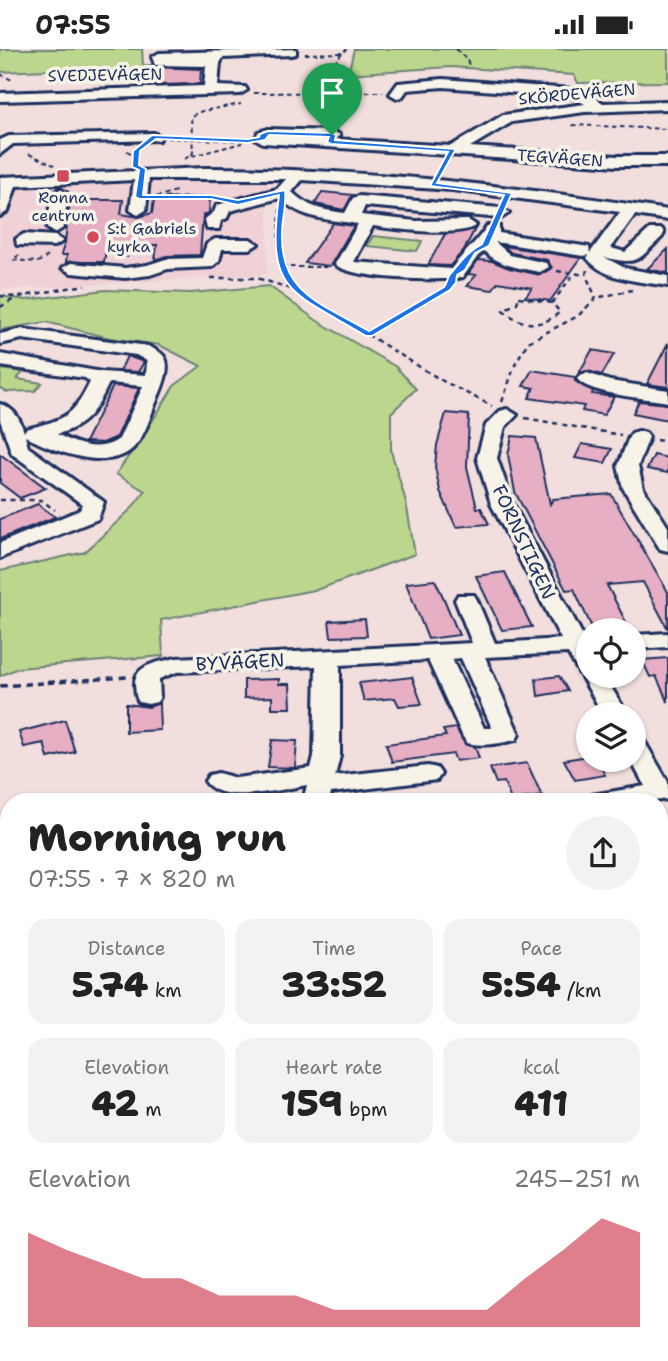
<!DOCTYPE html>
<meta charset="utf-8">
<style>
body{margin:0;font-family:"Shantell Sans",sans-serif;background:#f2f2f2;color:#222;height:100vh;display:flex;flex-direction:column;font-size:26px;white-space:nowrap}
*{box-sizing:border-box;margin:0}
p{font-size:23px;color:#767676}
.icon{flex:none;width:38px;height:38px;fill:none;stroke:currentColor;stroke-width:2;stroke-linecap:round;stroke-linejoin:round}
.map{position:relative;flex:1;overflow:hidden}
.details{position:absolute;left:0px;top:744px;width:668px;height:569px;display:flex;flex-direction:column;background:#fff;border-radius:28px 28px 0 0;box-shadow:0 2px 5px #0004}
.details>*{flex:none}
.controls{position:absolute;left:576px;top:569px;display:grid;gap:14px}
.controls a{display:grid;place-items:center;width:70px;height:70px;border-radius:50%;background:#fff;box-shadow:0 2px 5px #0004;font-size:35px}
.pin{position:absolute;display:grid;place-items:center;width:60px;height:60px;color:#fff;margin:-72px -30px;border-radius:50% 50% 50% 0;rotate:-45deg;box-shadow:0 0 7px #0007}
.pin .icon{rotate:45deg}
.round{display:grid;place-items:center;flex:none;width:74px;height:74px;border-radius:37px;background:#f2f2f2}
.overview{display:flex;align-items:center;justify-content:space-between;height:119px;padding:0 28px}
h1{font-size:38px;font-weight:800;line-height:52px}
.stats{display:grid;grid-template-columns:repeat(3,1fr);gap:10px;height:119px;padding:7px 28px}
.stats div{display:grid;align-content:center;border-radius:18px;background:#f2f2f2;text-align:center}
.stats b{font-size:35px;font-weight:800}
.stats small{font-size:19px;font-weight:400}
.stats p{font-size:19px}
.chart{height:196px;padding:14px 28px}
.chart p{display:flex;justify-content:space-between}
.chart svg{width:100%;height:126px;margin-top:7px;fill:#d1495b;opacity:.7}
.status{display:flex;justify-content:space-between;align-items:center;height:49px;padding:0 35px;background:#fff;direction:ltr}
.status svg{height:19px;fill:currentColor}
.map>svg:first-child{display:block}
</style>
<div class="status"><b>07:55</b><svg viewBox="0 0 49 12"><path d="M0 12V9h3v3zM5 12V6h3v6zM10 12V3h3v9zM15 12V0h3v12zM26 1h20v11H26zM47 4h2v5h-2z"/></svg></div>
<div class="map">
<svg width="668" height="1312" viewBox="0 0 668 1312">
<rect width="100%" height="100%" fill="#f2dfdd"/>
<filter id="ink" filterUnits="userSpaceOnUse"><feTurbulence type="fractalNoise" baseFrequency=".0143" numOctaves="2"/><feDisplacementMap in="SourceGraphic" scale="14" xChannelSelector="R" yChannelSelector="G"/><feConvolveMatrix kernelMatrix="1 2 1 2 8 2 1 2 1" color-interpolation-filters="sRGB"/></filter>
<g filter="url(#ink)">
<path fill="#efd1d6" d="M269,128L267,225L0,241V172L10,136Z"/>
<path fill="#bcd68e" stroke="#6c8276" stroke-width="2" d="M0,0H142L143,16H208L207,24H124L98,19L0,23Z
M354,0H668V33L578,34L574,26L450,18L348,25Z
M373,187L422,192L417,202L367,197Z
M269,237L316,271L396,318L416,340L391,364V402L406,453L415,505L319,540L161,571L163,607L18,619L0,627V522L85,503L131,460L145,442L116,425L145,384L174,337L201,317L159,296L110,289L46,273L0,281V247L26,251L105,241L191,244Z
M1,320L23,323L17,330L42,334L35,342L7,343L0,339Z
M668,843V1138L660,1136V844Z
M9,1065V1157L0,1175V1067Z"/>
<path fill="#e7afc4" stroke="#1b2f5e" stroke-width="2" d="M154,18L201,20L200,35L156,36Z
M322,143L354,146L344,161L315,155Z
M210,149L209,164L203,166L200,206L166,207L155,211L157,196H107L104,213H66L67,206H61L65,193L70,151H123L121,165L139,168L152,164L154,150Z
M333,174L354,177L330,217L305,214Z
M475,180L464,201L450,217L428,216L445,185Z
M504,197L581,209L550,252L525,248L532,239L498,233L492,241L467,237L476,226L468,225L478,211L492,212L509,219L540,226L552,219L547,211L511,204Z
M668,200V224L647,220Z
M668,294V338L647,335Z
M592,301L614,305L602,326L588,322L579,324Z
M127,307L144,313L138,323L120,322Z
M532,321L575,328V332L593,342L592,345L614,348L604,366L582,362L584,357L529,349L534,339L523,337Z
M113,337L139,339L117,388L103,394L85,393Z
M639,352L668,355V371L633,364Z
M446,364L469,366L467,418L477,459H481L489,475L456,478L440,442L435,418L437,396Z
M512,387L536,389L550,455L553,450L611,445L668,543V580L643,533L607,536L628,577L593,581L574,540L566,541L515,443L508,406Z
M582,395L612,400L605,414L575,409Z
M0,405L46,439L20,449L0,434Z
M654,406L668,409V424L647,420Z
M38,455L55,468L0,490V470Z
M505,523L514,542L532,578L502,581L476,527Z
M435,531L444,550L459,586L428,590L406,534Z
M365,570L367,587L331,588L329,572Z
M668,609V653L656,627L650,628L642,611Z
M559,627L568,642L538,647L536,630Z
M412,628L422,655L399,657L395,649L364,652L359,634Z
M279,630V635H290L291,659H272V648L244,649V631Z
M159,654L160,681L126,683V655L149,658Z
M65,671L75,703L48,709L44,694L24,698L19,683Z
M456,679L465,695L475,698L479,709L456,712L453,705L392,713L386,695L446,687L443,681Z
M272,691L297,692L295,719L268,718Z
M588,707V710H597L605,726L575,731L564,711Z
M527,714L542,747L511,751L504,733L496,734L490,719Z"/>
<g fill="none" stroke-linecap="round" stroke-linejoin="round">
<g stroke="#1b2f5e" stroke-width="6">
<path id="minor" d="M296,0V5L291,6L223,9L220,14L218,37L245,38L247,41L240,45L0,52V44L204,37L206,17L155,16L152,8L159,4Z
M443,30L571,40L588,44L603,54L668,52V60L585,63L512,73L470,98L618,107H668V117H618L263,94L256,90L258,83L268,80L333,82L340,86L335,90L451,97L503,66L585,55L571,48L443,38L407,41L402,48L397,49L390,45L398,34Z
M154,84L161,88L159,91L13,95L0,105V91L9,87Z
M205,119C360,119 515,137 668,161V171L635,166L611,199L625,203L650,180H662L664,184L662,188C637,211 640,217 604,208L625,219L668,227V237C641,232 605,232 587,209L589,206L583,207L495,193L510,206L546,214L549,218L540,223C519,219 500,217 484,202L478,207L463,228C443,233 348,230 335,215L358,175C329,170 302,171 280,149L230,162L227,169L221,172L219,180H207L205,170L214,163L217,156L277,140L286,130H149L146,161L138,166L130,161L134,131L16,137L8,162L0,167V128ZM302,131L452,141L620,163L590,204L589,198L583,197L499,184V177H487C477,193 463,204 451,220L354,213L373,177C393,180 463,189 476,176L468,171L416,172L361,166L365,157L501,169L509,164L501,159L359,147L353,149L345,164C324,161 308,159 292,143Z
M60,140L68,145L63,179L55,184L47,179L52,145Z
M24,185L55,187L63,192L55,197L17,196L16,190Z
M215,190H250L258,195L250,200H222L219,212L212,218L168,220L150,226L125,229L71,224L62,219L71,214L125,219L147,216L166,210L202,209L207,195Z
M22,280L148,297C153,300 162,303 165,309C171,320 161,341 157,351C151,365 146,384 136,396C112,426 50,401 25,387L28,398L104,453L98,470L0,509V494L80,461L82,455L12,405L0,371V355C14,359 20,370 24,383L26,380C64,370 72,370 90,333L85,329L0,317V305L102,323L146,326L147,312L136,306L22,290L0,295V285ZM109,334L143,337L119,390C99,404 77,396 57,385C86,378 97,360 109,334Z
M587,324L610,332L668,341V353C647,349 590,346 577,330L580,326Z
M507,360L517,366L505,378L497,409L513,455L584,589H588V626H604L627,665H603L568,604L485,608L519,685L516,691C501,694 482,698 467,694L463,688L428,611L340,616V707L335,727L428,717L437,719L441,725L437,731L331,744L329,752H303L307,736C282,740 221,757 205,732L209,726L218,724L236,729L311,719L314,707L316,617L177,623L159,630L160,648L157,653L148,655L139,653C135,647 136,643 135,636C134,615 160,613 176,609L472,594L455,551L458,546H474L477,551L495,594L561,590L491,455L477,409L486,376L500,362ZM461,609L492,679H484L452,610Z
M639,382L646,384L649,388L638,417L643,439L668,478V502L660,500L623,439L618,417L629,388L632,384Z
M668,584V598L634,600V586Z
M634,688L643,690L668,733V750L654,752H588L592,746L645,737L630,710H634Z
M9,860V880L0,882V862Z
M76,1304H112L109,1312H73Z
M533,1304H569L566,1312H530Z"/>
</g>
<g stroke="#1b2f5e" stroke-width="5">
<path id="major" d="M668,819V843L660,845V821Z
M9,972V1003L0,1006V975Z"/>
</g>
<path stroke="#1b2f5e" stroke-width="2" stroke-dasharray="4.5 3.5" stroke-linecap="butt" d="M456,0L467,11L470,19
M342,4L335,13L338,26L364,41
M305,5L343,4L347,0
M0,25L14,32
M254,44L383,43
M572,76L668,80
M167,89L247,92
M127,102L136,107
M29,105L54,116
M192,107L242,94
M185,110L193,104L191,67L202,62L241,55
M156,148L179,141
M157,149L212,148
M280,160L278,192L285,220
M19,206L13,211L38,213L50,206
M127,209L128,200
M282,218H327"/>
<path stroke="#1b2f5e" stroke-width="2.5" stroke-dasharray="5 4.5" stroke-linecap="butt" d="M284,219L294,239
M587,221L586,226L596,249
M557,222L586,226
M211,229H257L295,241L441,331L492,357
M0,247L18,248L85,236
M519,248L552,254L560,263C541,280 522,277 503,261L517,254Z
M552,254L573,226
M0,258L16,249
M369,285L446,241
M502,353L516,313L528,293L578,267L596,249L632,241
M525,369L621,386
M656,391L668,393
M0,451H41L55,461"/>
<path stroke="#1b2f5e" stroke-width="3.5" stroke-dasharray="7 5" stroke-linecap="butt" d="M0,637L127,628"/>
<path stroke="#1b2f5e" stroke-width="4.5" stroke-dasharray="9 7" stroke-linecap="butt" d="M660,927L668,924
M0,1049L9,1047"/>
<use href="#minor" fill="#f7f3e8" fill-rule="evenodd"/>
<use href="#major" fill="#f8deab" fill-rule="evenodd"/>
</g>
</g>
<path fill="#1a73e8" stroke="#fff" stroke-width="2" fill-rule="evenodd" d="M268,82L332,84L336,86L335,91L456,100L437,134L512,144L489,197L475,204L465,221L457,226L456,234L450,241L372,287H366C289,241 266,244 279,146L238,156L211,150H139L135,148L139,121L132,118L133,102L152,86L248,90L259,88L260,85ZM269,86L329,88L327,93L331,95L448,103L430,137L504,146L482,195C469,201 461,212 452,223C447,227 448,233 444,238L369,282C323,255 280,245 282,184C282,170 287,155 285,141L238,151L211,146H143L146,120L139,116L140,102L156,90L248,94L265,91Z"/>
<g fill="#d1495b" stroke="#f7f3e8" stroke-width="2.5">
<rect x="56" y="120" width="14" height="14" rx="3.5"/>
<circle cx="93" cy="188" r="7"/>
</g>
<g text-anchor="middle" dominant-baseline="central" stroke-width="7" stroke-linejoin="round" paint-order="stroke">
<g font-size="16" fill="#1b2f5e" stroke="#f7f3e8">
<text transform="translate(105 26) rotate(-1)">SVEDJEVÄGEN</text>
<text transform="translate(577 45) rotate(-5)">SKÖRDEVÄGEN</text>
<text transform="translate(560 109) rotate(4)">TEGVÄGEN</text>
</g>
<g font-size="16" fill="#1b2f5e" stroke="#f7f3e8">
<text x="63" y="148">Ronna<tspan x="63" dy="18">centrum</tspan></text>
<text x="107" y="179" text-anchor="start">S:t Gabriels<tspan x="107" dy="18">kyrka</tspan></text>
</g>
<g font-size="19" fill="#1b2f5e" stroke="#f7f3e8">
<text transform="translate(524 493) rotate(65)">FORNSTIGEN</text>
<text transform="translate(240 613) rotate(-3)">BYVÄGEN</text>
</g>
</g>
</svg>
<div class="controls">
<a><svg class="icon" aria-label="locate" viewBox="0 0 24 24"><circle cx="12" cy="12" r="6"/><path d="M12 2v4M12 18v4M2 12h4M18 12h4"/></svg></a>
<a><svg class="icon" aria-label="layers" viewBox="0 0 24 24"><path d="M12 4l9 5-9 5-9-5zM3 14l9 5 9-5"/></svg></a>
</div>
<div class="pin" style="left:332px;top:86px;background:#1e9e55"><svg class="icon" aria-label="arrive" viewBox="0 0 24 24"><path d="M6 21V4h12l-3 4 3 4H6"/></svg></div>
<section class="details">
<div class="overview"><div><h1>Morning run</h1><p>07:55 · 7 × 820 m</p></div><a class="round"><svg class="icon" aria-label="share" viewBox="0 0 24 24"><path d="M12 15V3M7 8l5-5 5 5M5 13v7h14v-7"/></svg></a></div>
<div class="stats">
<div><p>Distance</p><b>5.74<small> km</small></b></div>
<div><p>Time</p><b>33:52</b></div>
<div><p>Pace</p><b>5:54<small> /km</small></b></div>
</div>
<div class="stats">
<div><p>Elevation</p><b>42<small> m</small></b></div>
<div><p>Heart rate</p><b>159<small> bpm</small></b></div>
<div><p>kcal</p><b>411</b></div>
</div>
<div class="chart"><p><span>Elevation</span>245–251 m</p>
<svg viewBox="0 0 160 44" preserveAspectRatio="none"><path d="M0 44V11L10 17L20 22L30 27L40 27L50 33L60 33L70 33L80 38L90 38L100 38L110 38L120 38L130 27L140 17L150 6L160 11V44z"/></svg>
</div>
</section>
</div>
